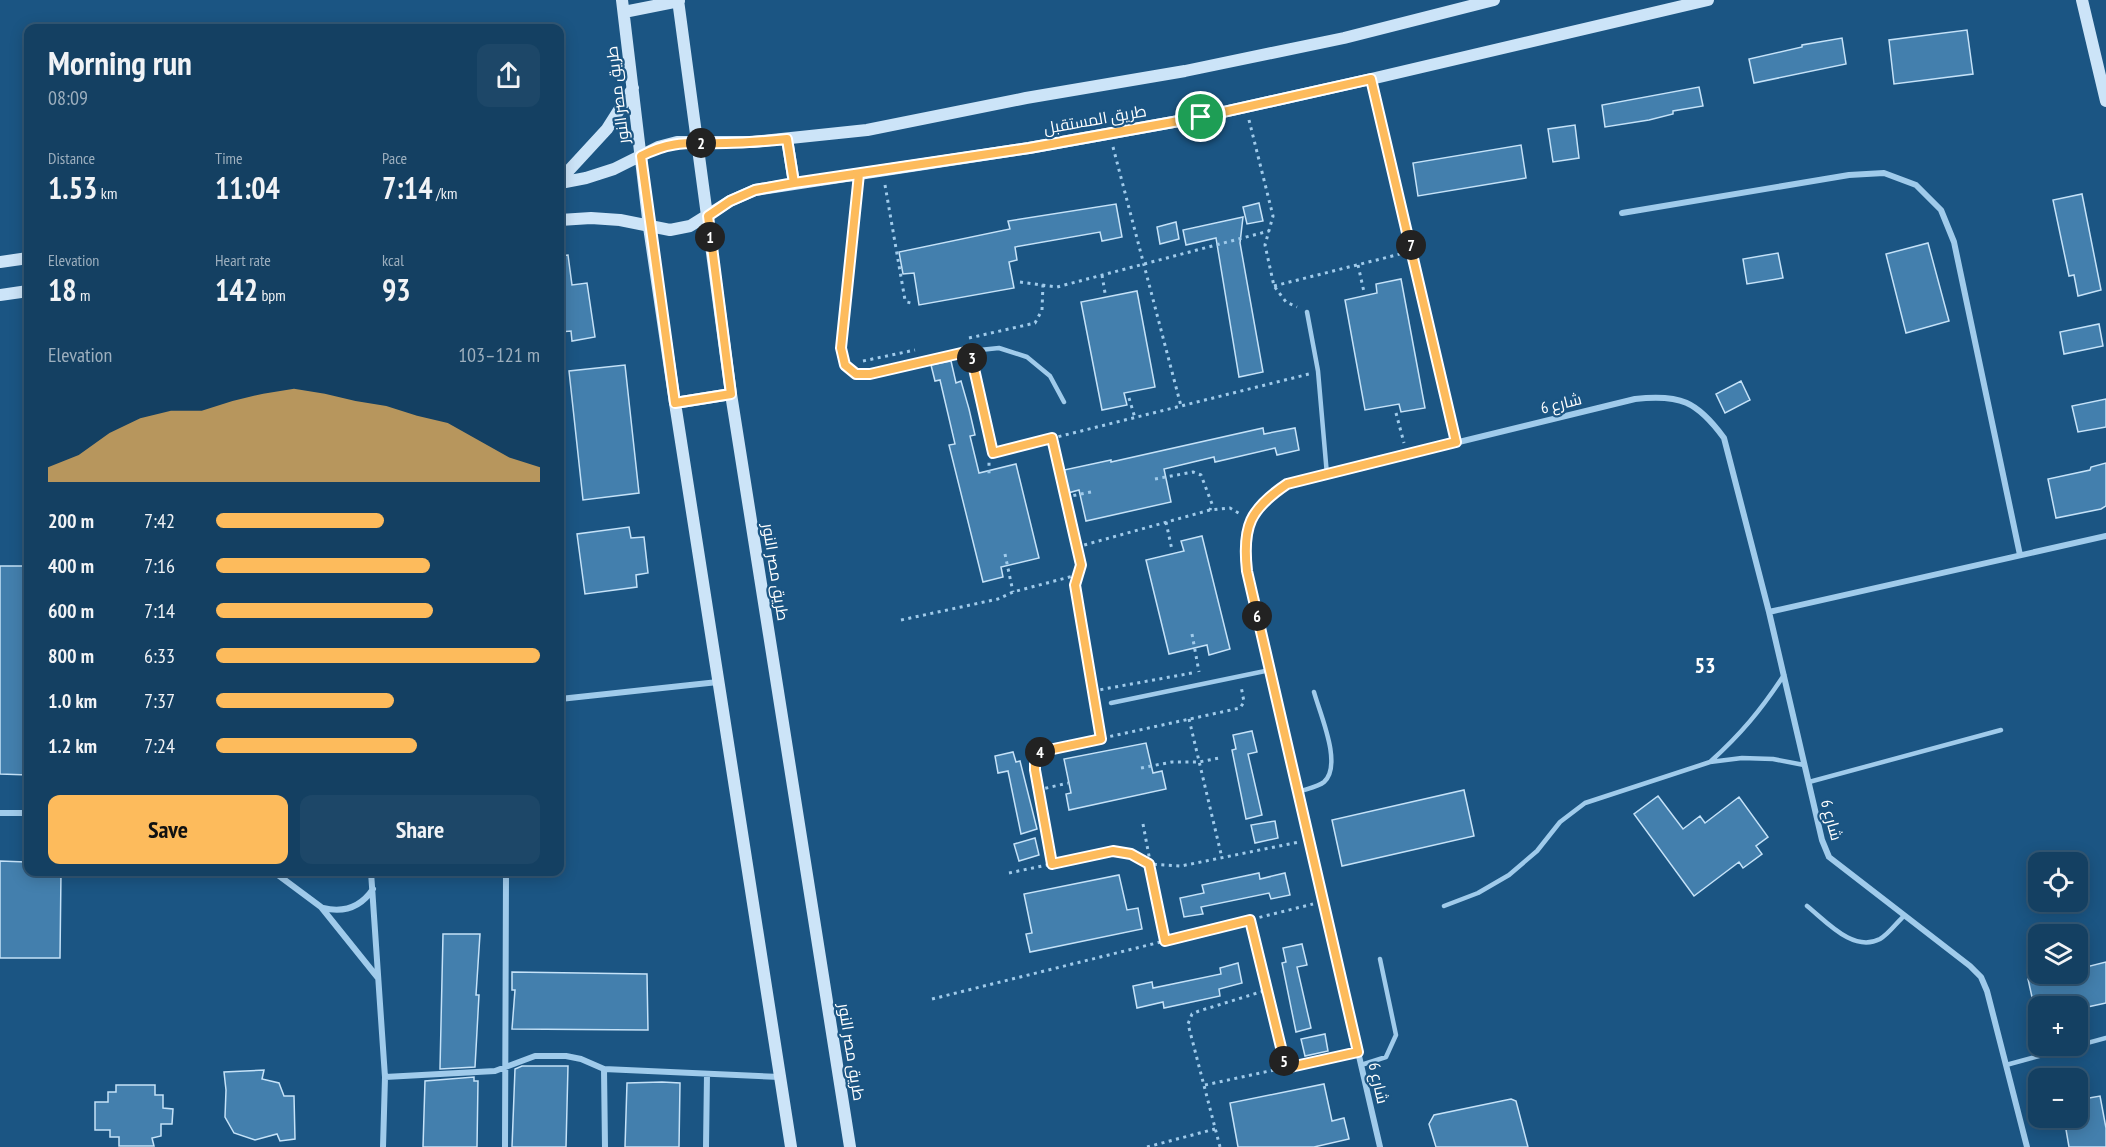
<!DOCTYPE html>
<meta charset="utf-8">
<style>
body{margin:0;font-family:"PT Sans Narrow",Cairo,sans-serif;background:#1d4768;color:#f1f3f6;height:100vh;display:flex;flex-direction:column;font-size:22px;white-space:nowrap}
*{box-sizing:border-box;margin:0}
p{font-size:20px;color:#9dafbe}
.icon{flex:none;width:33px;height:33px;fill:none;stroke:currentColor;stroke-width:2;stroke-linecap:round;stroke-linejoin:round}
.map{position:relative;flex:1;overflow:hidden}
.drawer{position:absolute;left:24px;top:24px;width:540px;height:852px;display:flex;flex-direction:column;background:#144062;border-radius:12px;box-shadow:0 3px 15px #0003,0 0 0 2px #335977}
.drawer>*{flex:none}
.buttons{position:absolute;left:2028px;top:852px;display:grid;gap:12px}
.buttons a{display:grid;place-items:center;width:60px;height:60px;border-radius:12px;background:#144062;box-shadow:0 3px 15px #0003,0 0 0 2px #335977;font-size:30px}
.pin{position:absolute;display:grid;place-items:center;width:51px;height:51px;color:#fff;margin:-26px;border:3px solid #fff;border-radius:50%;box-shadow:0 2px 6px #0007}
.km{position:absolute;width:30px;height:30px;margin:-15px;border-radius:50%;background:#222;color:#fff;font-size:16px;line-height:30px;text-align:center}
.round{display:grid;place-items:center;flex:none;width:63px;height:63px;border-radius:12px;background:#1d4768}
.head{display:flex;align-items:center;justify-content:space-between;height:102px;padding:0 24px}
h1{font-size:33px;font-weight:700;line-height:45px}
.metrics{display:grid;grid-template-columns:repeat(3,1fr);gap:9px;height:102px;padding:6px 24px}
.metrics div{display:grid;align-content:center}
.metrics b{font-size:30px;font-weight:700}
.metrics small{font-size:16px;font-weight:400}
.metrics p{font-size:16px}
.chart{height:168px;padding:12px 24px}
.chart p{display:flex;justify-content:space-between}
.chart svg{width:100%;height:108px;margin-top:6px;fill:#fdbb5c;opacity:.7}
.primary-button{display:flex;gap:12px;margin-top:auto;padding:12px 24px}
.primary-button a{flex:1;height:69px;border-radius:12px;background:#fdbb5c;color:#111;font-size:24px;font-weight:700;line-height:69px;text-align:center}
.primary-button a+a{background:#1d4768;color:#f1f3f6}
ul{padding:0 24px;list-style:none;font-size:20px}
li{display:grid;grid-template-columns:96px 72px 1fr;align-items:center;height:45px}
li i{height:15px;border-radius:8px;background:#fdbb5c}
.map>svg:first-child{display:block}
</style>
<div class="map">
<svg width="2106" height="1147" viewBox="0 0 2106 1147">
<rect width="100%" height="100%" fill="#1b5583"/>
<path fill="#437fad" stroke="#c5e2f8" stroke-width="1.5" d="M1967,30L1973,74L1894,84L1889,40Z
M1842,38L1846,64L1754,83L1749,59L1802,47V45Z
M1699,87L1703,106L1673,111V114L1649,120L1605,127L1602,105Z
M1575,125L1579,158L1553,162L1548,129Z
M1521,145L1526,178L1418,196L1413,163Z
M2082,194L2101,290L2078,296L2074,275L2069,276L2053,200Z
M1259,203L1263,221L1247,224L1243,207Z
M1116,204L1122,237L1102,241L1100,232L1015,247L1017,260L1009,262L1014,288L919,305L914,273L903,274L899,252L1010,229L1008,221Z
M1243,217L1240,243L1263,372L1239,377L1216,238L1186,245L1183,230Z
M1176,222L1179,239L1160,244L1157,227Z
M1928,243L1949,321L1906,333L1886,254Z
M1778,253L1783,278L1747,284L1743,259Z
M568,255L572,285L587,283L595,337L572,341L571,331L560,332V256Z
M1401,279L1425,408L1401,412L1399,404L1365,410L1345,300L1377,293L1376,284Z
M1137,291L1155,387L1124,393L1127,405L1102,410L1081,302Z
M2099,324L2103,346L2064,354L2060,332Z
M951,361L956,383L961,381L969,409L975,435L970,436L979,473L1016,464L1039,558L1001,567L1003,577L983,582L949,445L955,444L948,414L940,380L935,381L931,365Z
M625,365L639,493L583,500L569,371Z
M1741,381L1750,400L1725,413L1716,394Z
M2106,399V427L2078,432L2072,406Z
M1263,428L1264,434L1295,428L1299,450L1277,455L1275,448L1215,462L1214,457L1164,469L1171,502L1086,521L1079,490L1068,493L1064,470L1111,460V462Z
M2106,463V506L2101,509L2056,518L2048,479L2090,470L2091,467Z
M629,527L631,538L644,537L648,573L636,575L637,587L585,594L577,534Z
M1202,536L1230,649L1209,655L1207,645L1169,654L1146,560L1184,551L1181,541Z
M0,566H28V775L0,774Z
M1252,731L1257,752L1248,754L1262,815L1246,819L1232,750L1236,749L1233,735Z
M1146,743L1153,773L1162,771L1166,789L1069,810L1066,794L1071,793L1064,759Z
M1013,752L1016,762L1020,761L1037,829L1021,834L1008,771L998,773L995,756Z
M1464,790L1474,836L1342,866L1332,820Z
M1658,796L1683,829L1700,816L1705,823L1739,797L1768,837L1756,846L1762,854L1743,868L1739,862L1694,896L1634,814Z
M1275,821L1278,838L1255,843L1251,825Z
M1035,838L1039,855L1019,861L1014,844Z
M0,861L26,862L28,863V872H61L60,958H0Z
M1259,873L1260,879L1285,873L1290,895L1271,899L1269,893L1201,907L1203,914L1184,917L1180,898L1204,893L1202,885Z
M1119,875L1127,910L1138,908L1142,929L1030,952L1026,934L1032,933L1024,894Z
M443,934H480L476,995H479L475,1067L440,1069Z
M1302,944L1307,965L1297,967L1311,1028L1296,1032L1282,963L1286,962L1283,948Z
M2106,962V1003L2078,1009V1006H2034L2028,979L2055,974H2078V969Z
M1238,963L1242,983L1219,989L1220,996L1164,1008L1163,1002L1137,1008L1133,986L1152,982L1153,988L1221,974L1220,968Z
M512,972L647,974L648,1030L512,1029L515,990H512Z
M1325,1034L1328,1051L1305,1056L1301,1039Z
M522,1066H568L566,1147H512L515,1069Z
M264,1070L262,1079L279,1083L284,1096H294L295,1139L280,1141L277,1134L255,1140L234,1133L225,1117L226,1090L224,1072Z
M474,1077V1081H478L477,1147H423L425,1081Z
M662,1082L680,1083L679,1147H625L627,1083Z
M1324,1084L1332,1121L1344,1118L1349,1139L1314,1147H1238L1230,1103Z
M116,1085H155V1095H163V1108L173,1109L172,1124H161V1136L152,1138L154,1146H119V1137H110V1130H95V1102H108V1092H116Z
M2100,1096L2106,1128V1147H2069L2064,1118H2078V1100Z
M1511,1099L1516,1101L1528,1147H1436L1429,1124L1434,1115Z"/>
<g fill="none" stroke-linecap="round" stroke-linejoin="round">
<path stroke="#a0cbeb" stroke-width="3" stroke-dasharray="3 4.5" stroke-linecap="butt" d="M1375,94L1454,432
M1249,120L1273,216L1265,245L1274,286L1286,302L1297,307
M1113,147L1181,406
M885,185L905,300L907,302L911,303
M1358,265L1364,292
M1102,275L1105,293
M1020,282L1057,287L1269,231
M1274,286L1412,251
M969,338L1035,323L1042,310L1043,284
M863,361L915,350
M972,361L993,453L989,462V474
M1129,398L1135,418
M1396,413L1404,443
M1052,438L1081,565L1075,585L1101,739
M993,453L1309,374
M1155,479L1193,472L1201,475L1212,504L1210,510
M1066,497L1091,492
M1166,522L1172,550
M1077,547L1210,510L1230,508L1242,515
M1005,554L1013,592
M901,620L998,599L1013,592L1077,575
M1192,634L1199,672
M1093,691L1192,673
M1189,719L1222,858
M1141,768L1172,762H1199L1219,758
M1038,790L1068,783
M1143,824L1165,941
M1052,864L1035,770V759L1039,752L1240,708L1244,702L1241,686
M1009,873L1113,851L1131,854L1149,864L1181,866L1299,842
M1250,920L1286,1067
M932,999L1313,904
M1205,1085L1348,1054
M1147,1147L1215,1129
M1220,1147L1188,1024L1192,1014L1199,1011L1267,990"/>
<path stroke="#a0cbeb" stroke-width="4.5" d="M1307,312L1318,371L1327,475
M970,351L999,348L1027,357L1050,376L1064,402
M1111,703L1270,670
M1710,762C1741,734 1761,710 1784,675
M1809,782L2001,730
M1298,792C1306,789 1318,787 1324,782C1343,765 1320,714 1314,692
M1444,906L1478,893L1509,875L1537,851L1560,822L1585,803L1710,762L1742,758L1773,759L1804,765
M1807,906C1826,921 1853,953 1880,939C1889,934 1897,922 1904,916
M1361,1065L1386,1057L1396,1035L1380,959
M2006,1065L2106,1038"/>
<path stroke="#a0cbeb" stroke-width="6" d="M859,174L841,348C846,368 848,374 870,374L970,351
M1622,213L1849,175L1884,173L1916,185L1941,210L1954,242L2020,555
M1769,612L2106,536
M560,699L718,682
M0,813H28
M274,872L321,907L378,978
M371,872L385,1077L383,1147
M323,908C344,913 361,907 373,889
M604,1069L605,1147
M385,1077L495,1071L535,1056H566L581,1059L604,1069L780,1077
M505,1147L506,872
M706,1147L707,1074
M1380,1147L1247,571C1242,526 1250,509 1287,484L1635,399C1680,394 1697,401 1724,438L1769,612L1822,840L1829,857L1970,966L1981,977L1987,991L2027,1147"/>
<path stroke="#cce4f8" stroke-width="12" d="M622,0L649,227L675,403L791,1147
M678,0L731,394L850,1147
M2082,0L2106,101
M624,12L679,1
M787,139L794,183
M560,180L607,129L633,88
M560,183L586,178L614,169L658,147L677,142H753L867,130L1026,98L1185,71L1344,38L1494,0
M560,220L591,218L620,220L670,230L690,226L730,201L755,190L1029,148L1201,117L1371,79L1708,0
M0,262L28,258
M0,295L28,291
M675,403L731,394"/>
</g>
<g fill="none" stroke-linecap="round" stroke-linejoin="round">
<g stroke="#fff" stroke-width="12">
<path id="route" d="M1201,117L1029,148L794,183L755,190L730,201L708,216L731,394L675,403L641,156C674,139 691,144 726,143C747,143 767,141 787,139L794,183L859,174L841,348L845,365L856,374H870L970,351L993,453L1052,438L1081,565L1075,585L1101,739L1039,752L1035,759V770L1052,864L1113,851L1131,854L1149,864L1165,941L1250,920L1286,1068L1358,1052L1247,571C1242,526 1250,509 1287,484L1456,442L1371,79L1201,117"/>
</g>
<use href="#route" stroke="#fdbb5c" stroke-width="8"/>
</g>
<g text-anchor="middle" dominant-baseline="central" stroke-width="4.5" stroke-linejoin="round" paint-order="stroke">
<g font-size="16" fill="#fff" stroke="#1b5583">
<text transform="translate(617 95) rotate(-97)">طريق مصر النور</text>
<text transform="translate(1095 119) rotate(-10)">طريق المستقبل</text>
<text transform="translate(1561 403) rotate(-14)">شارع 6</text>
<text transform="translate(776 572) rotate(81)">طريق مصر النور</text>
<text transform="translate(1832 820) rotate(75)">شارع 6</text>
<text transform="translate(852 1052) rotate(81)">طريق مصر النور</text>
<text transform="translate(1379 1083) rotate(77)">شارع 6</text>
</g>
<g font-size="22" font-weight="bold" fill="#fff" stroke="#1b5583">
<text x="1705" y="665">53</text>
</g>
</g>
</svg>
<div class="buttons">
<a><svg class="icon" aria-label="locate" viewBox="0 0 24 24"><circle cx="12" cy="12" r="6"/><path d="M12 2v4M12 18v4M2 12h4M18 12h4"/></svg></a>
<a><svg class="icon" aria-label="layers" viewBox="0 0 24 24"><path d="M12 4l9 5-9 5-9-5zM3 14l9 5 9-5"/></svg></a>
<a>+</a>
<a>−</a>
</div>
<div class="pin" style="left:1201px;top:117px;background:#1e9e55"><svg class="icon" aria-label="arrive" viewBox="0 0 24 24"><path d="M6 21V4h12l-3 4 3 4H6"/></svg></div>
<b class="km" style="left:710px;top:237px">1</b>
<b class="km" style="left:701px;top:143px">2</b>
<b class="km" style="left:972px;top:358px">3</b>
<b class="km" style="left:1040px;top:752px">4</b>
<b class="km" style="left:1284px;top:1061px">5</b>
<b class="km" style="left:1257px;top:616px">6</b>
<b class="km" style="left:1411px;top:245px">7</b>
<section class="drawer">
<div class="head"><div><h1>Morning run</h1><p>08:09</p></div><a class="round"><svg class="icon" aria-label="share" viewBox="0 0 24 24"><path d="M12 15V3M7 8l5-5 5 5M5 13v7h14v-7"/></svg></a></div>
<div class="metrics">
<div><p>Distance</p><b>1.53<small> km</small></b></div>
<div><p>Time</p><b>11:04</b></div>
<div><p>Pace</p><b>7:14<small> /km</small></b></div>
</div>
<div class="metrics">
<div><p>Elevation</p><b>18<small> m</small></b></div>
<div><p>Heart rate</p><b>142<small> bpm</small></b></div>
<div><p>kcal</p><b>93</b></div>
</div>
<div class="chart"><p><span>Elevation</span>103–121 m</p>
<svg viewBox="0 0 160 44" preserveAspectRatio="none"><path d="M0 44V38L10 33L20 24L30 18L40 15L50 15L60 11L70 8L80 6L90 8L100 11L110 13L120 17L130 20L140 27L150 34L160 38V44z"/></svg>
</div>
<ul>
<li><b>200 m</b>7:42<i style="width:52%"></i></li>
<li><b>400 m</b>7:16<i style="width:66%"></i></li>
<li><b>600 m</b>7:14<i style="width:67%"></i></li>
<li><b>800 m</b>6:33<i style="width:100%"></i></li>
<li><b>1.0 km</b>7:37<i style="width:55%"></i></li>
<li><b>1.2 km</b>7:24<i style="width:62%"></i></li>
</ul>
<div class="primary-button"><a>Save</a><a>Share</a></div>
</section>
</div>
